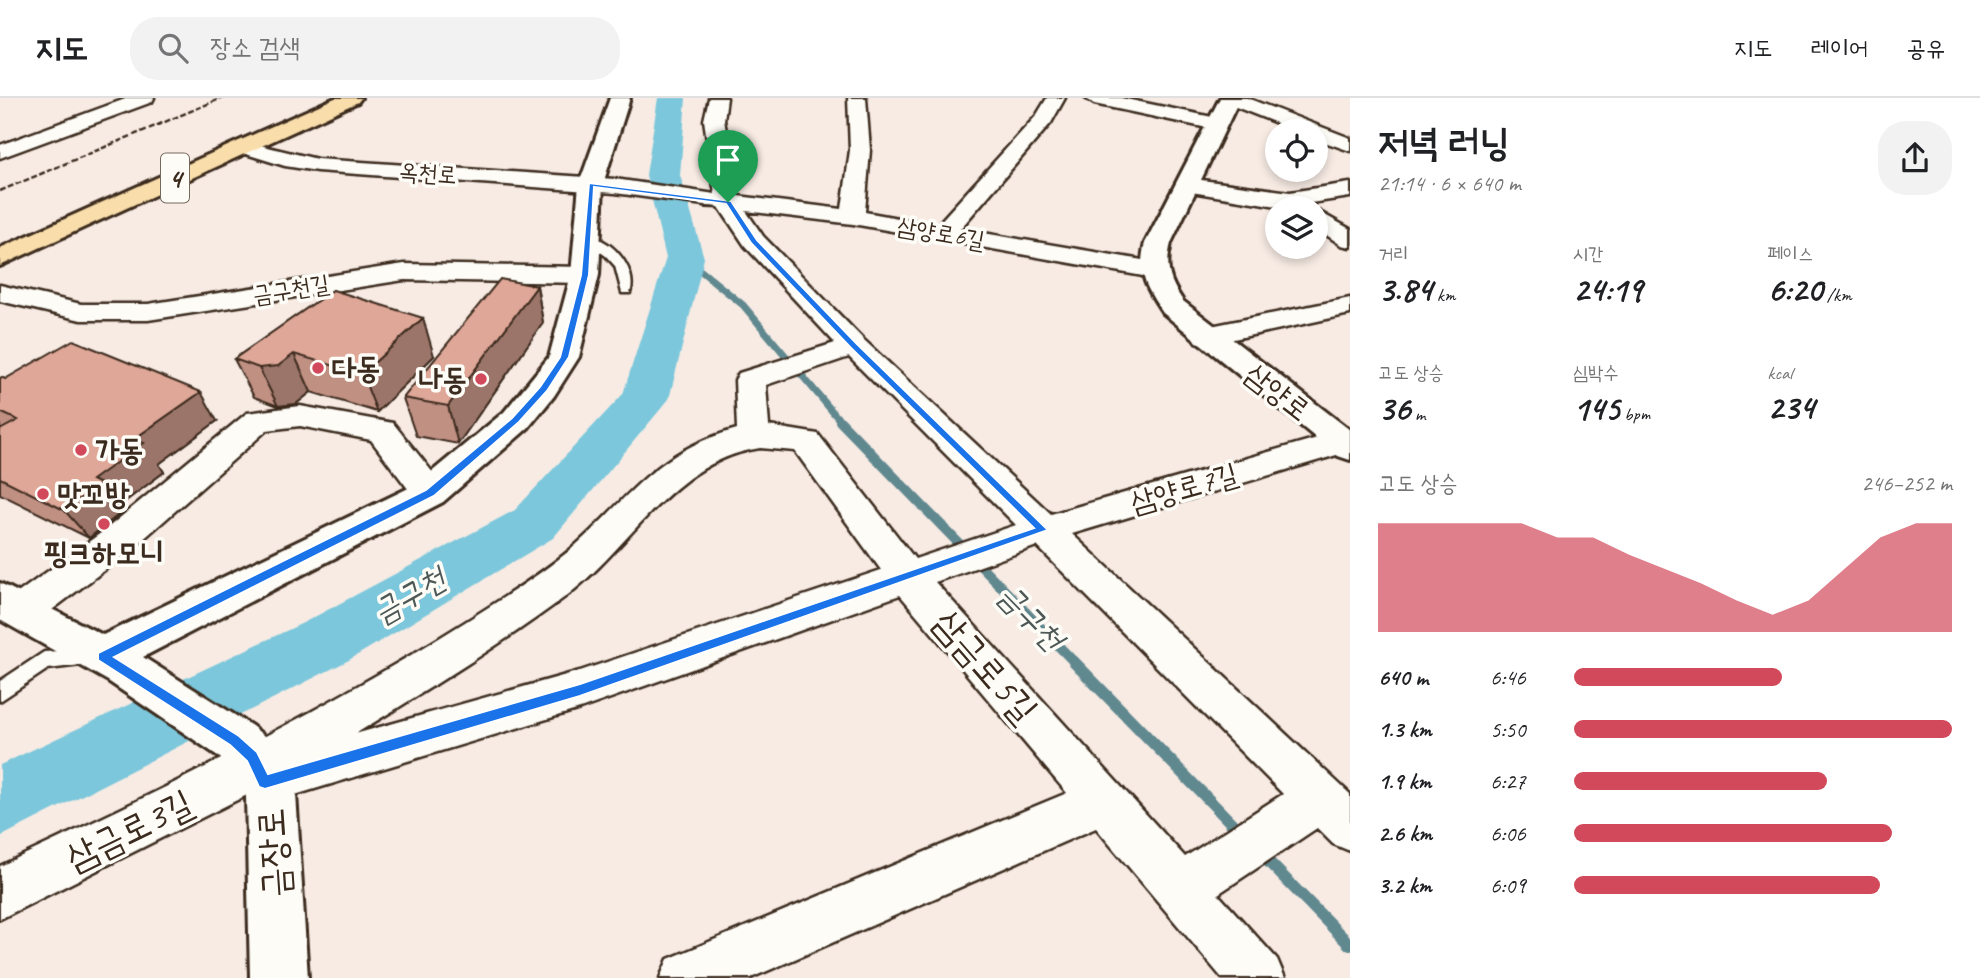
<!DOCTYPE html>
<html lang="ko">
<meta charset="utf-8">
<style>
body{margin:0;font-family:Caveat,"Poor Story",sans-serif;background:#f2f2f2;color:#202124;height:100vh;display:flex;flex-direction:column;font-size:26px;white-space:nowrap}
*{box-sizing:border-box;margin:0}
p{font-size:23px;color:#757577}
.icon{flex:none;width:38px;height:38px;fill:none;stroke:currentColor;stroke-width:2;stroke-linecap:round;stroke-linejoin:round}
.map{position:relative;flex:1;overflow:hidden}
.details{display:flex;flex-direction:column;background:#fff;width:630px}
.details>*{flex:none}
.controls{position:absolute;left:1265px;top:21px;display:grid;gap:14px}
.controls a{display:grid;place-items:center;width:63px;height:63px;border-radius:50%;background:#fff;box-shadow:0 4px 10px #0003;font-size:35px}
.pin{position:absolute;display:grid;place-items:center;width:60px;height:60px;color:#fff;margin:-72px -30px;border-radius:50% 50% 50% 0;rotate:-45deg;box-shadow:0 0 7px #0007}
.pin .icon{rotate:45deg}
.round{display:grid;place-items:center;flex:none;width:74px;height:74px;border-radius:28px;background:#f2f2f2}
.summary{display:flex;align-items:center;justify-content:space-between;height:119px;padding:0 28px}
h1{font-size:38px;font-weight:700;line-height:52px}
.stats{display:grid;grid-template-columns:repeat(3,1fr);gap:10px;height:119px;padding:7px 28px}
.stats div{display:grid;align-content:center}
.stats b{font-size:35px;font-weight:700}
.stats small{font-size:19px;font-weight:400}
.stats p{font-size:19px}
.chart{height:196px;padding:14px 28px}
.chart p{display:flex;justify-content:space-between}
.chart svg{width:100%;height:126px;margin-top:7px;fill:#d1495b;opacity:.7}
ul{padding:0 28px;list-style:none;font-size:23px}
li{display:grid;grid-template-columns:112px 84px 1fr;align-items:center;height:52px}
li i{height:18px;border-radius:9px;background:#d1495b}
header{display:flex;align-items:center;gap:42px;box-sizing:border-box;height:98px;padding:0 35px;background:#fff;border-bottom:2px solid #e0e0e0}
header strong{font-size:33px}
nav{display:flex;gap:38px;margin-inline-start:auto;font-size:24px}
.search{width:490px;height:63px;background:#f2f2f2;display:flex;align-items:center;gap:18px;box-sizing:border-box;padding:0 24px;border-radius:28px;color:#757577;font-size:26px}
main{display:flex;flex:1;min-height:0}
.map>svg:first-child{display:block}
</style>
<header>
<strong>지도</strong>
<div class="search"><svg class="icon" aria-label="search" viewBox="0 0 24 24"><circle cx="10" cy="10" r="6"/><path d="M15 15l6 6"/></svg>장소 검색</div>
<nav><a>지도</a><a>레이어</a><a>공유</a></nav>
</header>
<main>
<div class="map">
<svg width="1350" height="880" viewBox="0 0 1350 880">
<rect width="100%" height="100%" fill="#f7ebe4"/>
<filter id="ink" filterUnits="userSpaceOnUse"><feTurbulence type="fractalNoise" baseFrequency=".0143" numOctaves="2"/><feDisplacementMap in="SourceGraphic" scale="14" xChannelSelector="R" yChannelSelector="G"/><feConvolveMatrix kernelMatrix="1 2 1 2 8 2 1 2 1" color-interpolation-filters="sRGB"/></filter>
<g filter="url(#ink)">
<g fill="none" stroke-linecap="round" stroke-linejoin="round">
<path stroke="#61888f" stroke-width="7" d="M685,160L743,207L842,325"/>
<path stroke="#61888f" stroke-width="10" d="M840,323L1076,566"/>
<path stroke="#61888f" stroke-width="12" d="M1074,564L1242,736
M1260,755L1350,847"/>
<path fill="#7bc7db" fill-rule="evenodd" d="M658,0H686L680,77L704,160L669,301L553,440L349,562L0,739V667L305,524L515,412L623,296L666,160L646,77Z"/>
<g stroke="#3b2a1e" stroke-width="5">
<path id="lane" d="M585,139C609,136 639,172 630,195H622L615,168L606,158L585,143Z
M91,551L98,553L101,559L98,565L48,571L0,603V583L44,554Z"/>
</g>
<g stroke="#3b2a1e" stroke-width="5">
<path id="street" d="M128,0H154L152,4L0,60V47Z
M709,0H727L724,22L738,98L842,111L850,52L848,0H866L870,52L865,114L937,127L1036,18L1047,0H1065L1051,25L960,131L1154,164L1163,167L1167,172L1163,177L1154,180L853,126L746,113L763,138L864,242L1051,416L1342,333L1350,335V353L1072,436L1350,696V753L1333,746L1317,730L1218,796L1277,861L1285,880H1222L1096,730L751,880H660L668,861L1067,695L900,497L580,611L265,706L247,697L0,821V768C170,689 337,607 495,505C523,487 552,468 577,446C634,394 657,353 737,331L735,282L739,275L835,245L745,148L719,109L615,95L317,73L285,68L236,53L233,49L236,45L243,43L317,61L615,81L715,96L704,22ZM849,259L1016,427L915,461L818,336L769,328L766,287ZM760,350L795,353L881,472L580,573L355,636C427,592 501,547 569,496C633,446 673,363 760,350ZM1037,448L1283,696L1185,759L935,484Z
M1085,0H1121L1217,20L1227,26L1217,32L1094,6Z
M1221,0H1247L1350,40V53L1316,41V33H1297L1223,4Z
M1187,80L1290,94L1350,85V99L1311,105L1315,110H1289L1179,92L1176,87Z
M1316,112L1350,131V149L1341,147L1316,130Z
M404,166L585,169L594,172L598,177L594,182L585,185L404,182L148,222H81L0,203V187L81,206H148Z
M1350,200V216L1206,247L1196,244L1192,238L1196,232L1206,229Z
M300,308L393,325L442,386L447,395L442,404L430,408L418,404L371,342L300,328L267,332L131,452L36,524L22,529L8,524L2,513L8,502L105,432L247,315Z"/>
</g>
<g stroke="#3b2a1e" stroke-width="6">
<path id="secondary" d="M610,0H630L603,86L599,177L579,259L554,298L528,330L443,404L143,559L252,628L269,642L289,679L296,696L308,880H250L246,698L235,674L218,658L108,583L0,522V485L103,537L417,386L504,314L549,259L571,177L579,86Z
M1220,0H1240L1171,145C1165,169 1169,183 1183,203L1350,332V362L1338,358L1163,215C1146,190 1137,175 1145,145Z
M714,96L736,99L740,104L736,109L706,108L702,103L706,98Z"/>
</g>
<g stroke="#3b2a1e" stroke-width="6">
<path id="primary" d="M335,0H361L358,4L0,168V150Z"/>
</g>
<use href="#lane" fill="#fdfcf7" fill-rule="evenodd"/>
<use href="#street" fill="#fdfcf7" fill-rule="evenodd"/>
<use href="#secondary" fill="#fdfcf7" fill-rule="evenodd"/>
<use href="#primary" fill="#f9deab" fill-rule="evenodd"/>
<path stroke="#3b2a1e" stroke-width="2.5" stroke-dasharray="6 2.5" stroke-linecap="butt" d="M0,93L222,0"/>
</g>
<path fill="#c09083" stroke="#3b2a1e" stroke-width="2" d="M537,188L543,225L458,346L416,338L403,300Z
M333,192L434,258L377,314L311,294L296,306L278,308L254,299L234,261Z
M0,280L5,281L217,323L159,366L164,374L118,409L122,414L89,440L0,396V332L1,331L0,330Z"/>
<path fill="#9c756a" stroke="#3b2a1e" stroke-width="2" d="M537,188L543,225L458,346L448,308Z
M423,220L434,258L377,314L362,276Z
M294,256L311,294L296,306L278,308L259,270Z
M201,294L217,323L159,366L164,374L118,409L122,414L89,440L64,412L92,382L134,341Z"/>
<path fill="#dfa798" stroke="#3b2a1e" stroke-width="2" d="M500,181L537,188L448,308L403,300Z
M333,192L423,220L362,276L294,256L278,268L259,270L234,261Z
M73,242L201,294L134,341L144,345L92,382L100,386L64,412L0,380V332L18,322L0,314V280L2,279L5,281Z"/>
</g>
<path fill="#1a73e8" stroke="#fff" stroke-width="2" fill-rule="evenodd" d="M589,85L731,103L757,142L857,246L1048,432L580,598L265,691L259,689L247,663L230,647L98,562V555L426,392L512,320L540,289L560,259L581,177ZM594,89L726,106L751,145L851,250L1034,430L580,586L268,676L257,654L239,638L114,559L434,398L519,324L547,293L569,259L589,177Z"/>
<g fill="#d1495b" stroke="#fdfcf7" stroke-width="2.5">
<circle cx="318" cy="270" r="7"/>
<circle cx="481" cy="281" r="7"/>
<circle cx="81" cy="352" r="7"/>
<circle cx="43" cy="396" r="7"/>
<circle cx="104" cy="426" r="7"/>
</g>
<g text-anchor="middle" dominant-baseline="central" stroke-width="7" stroke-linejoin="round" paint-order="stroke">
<g font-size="24" fill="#3b2a1e" stroke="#fdfcf7">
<text transform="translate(428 75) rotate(4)">옥천로</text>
<text transform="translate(941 135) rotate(10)">삼양로6길</text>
<text transform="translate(291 191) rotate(-9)">금구천길</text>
</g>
<rect fill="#fdfcf7" stroke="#75695f" stroke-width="2" x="161" y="55.5" width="28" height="49" rx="5"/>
<g font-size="28" font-weight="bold" fill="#3b2a1e">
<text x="175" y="80">4</text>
</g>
<g font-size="30" font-weight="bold" fill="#3b2a1e" stroke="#fdfcf7" text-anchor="start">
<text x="332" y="270">다동</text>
<text x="467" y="281" text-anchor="end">나동</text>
<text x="95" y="352">가동</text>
<text x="57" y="396">맛꼬방</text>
<text x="104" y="455" text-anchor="middle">핑크하모니</text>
</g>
<g font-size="30" fill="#3b2a1e" stroke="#fdfcf7">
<text transform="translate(1278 294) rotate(38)">삼양로</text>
<text transform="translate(1184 390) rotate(-16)">삼양로7길</text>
</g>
<g font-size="32" font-style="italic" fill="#4e5957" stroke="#fdfcf7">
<text transform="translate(409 497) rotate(-30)">금구천</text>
<text transform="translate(1031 519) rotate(46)">금구천</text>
</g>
<g font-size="37" fill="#3b2a1e" stroke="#fdfcf7">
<text transform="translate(986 568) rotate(49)">삼금로5길</text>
<text transform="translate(129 732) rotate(-26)">삼금로3길</text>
<text transform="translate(273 755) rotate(-94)">금장로</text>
</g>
</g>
</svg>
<div class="controls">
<a><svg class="icon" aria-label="locate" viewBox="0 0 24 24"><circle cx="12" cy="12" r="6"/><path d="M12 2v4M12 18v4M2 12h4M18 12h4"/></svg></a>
<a><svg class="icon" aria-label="layers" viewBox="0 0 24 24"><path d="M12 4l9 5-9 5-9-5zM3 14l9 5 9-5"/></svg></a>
</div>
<div class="pin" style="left:728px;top:104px;background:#1e9e55"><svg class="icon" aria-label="arrive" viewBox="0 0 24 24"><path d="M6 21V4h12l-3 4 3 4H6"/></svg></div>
</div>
<section class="details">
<div class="summary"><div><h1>저녁 러닝</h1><p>21:14 · 6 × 640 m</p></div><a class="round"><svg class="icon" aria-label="share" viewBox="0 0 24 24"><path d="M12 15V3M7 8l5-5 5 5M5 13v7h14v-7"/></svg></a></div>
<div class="stats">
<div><p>거리</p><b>3.84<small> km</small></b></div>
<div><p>시간</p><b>24:19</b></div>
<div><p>페이스</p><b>6:20<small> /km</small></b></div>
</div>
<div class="stats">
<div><p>고도 상승</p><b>36<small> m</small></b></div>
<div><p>심박수</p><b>145<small> bpm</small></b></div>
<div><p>kcal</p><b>234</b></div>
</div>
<div class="chart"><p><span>고도 상승</span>246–252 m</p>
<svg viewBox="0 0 160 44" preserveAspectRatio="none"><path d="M0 44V6L10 6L20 6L30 6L40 6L50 11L60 11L70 17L80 22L90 27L100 33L110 38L120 33L130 22L140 11L150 6L160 6V44z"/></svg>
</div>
<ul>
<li><b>640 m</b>6:46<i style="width:55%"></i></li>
<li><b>1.3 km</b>5:50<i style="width:100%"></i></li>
<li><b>1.9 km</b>6:27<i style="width:67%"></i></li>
<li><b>2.6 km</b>6:06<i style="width:84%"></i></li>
<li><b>3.2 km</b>6:09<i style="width:81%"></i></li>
</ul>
</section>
</main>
